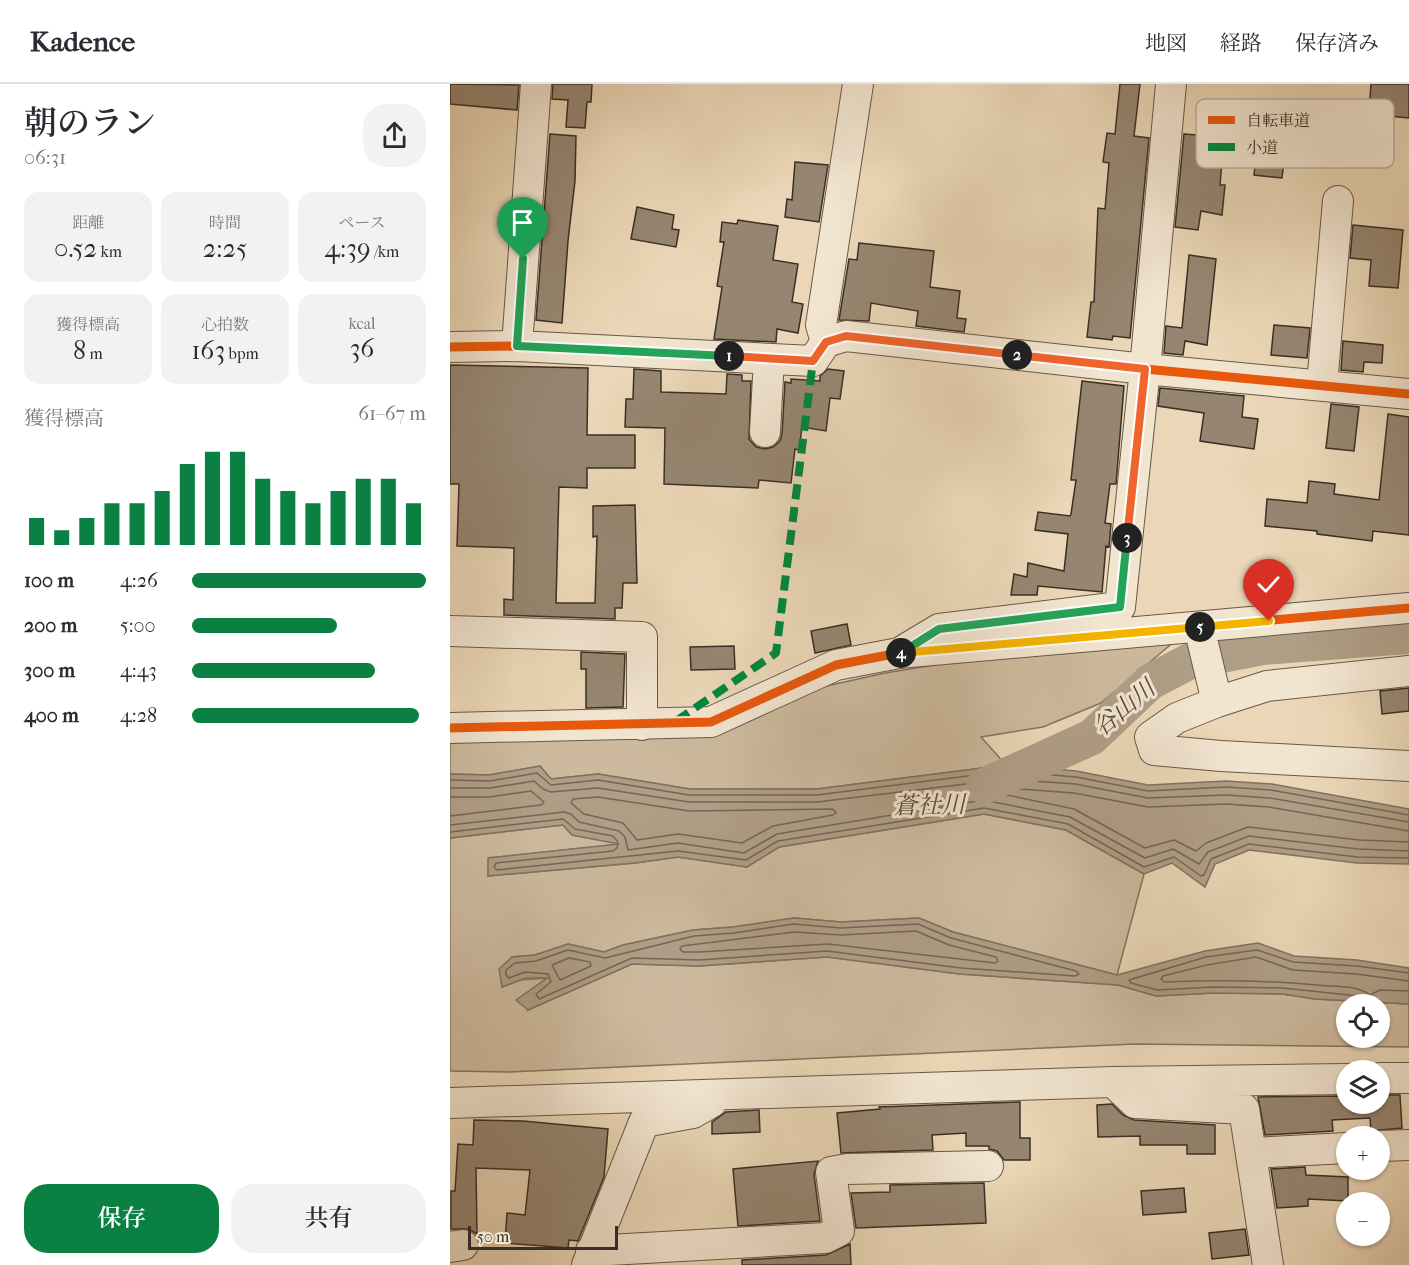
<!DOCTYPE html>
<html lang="ja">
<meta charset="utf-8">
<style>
body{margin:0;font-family:"IM FELL French Canon","Noto Serif JP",serif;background:#f2f2f3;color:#2b2b33;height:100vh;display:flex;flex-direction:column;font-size:22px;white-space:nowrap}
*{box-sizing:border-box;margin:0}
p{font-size:20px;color:#7c7c81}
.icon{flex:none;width:33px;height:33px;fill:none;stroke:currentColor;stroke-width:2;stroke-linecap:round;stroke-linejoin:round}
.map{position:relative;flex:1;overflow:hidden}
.sheet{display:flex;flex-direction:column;background:#fff;width:450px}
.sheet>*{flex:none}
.fabs{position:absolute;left:886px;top:910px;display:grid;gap:12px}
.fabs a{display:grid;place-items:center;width:54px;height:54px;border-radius:50%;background:#fff;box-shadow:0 2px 4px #0004;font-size:30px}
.scale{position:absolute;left:18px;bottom:15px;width:150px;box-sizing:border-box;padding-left:6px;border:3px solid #3a2f26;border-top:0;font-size:16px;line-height:21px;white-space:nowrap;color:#3a2f26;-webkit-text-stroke:4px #f2e5d0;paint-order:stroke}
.pin{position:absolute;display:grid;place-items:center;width:51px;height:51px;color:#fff;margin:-62px -26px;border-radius:50% 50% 50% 0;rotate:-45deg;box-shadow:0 0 6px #0007}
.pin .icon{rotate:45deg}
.km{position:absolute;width:30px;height:30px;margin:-15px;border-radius:50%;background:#222;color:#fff;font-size:16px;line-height:30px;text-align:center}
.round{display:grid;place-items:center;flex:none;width:63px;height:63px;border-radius:24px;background:#f2f2f3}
.summary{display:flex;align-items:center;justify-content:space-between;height:102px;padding:0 24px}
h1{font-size:33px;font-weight:600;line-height:45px}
.metrics{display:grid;grid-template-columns:repeat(3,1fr);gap:9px;height:102px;padding:6px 24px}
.metrics div{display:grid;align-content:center;border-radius:15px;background:#f2f2f3;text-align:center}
.metrics b{font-size:26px;font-weight:600}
.metrics small{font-size:16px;font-weight:400}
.metrics p{font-size:16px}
.chart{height:168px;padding:12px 24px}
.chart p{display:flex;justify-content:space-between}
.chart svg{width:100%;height:108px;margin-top:6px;stroke:#0b8043;stroke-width:6}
.cta{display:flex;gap:12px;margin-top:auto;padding:12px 24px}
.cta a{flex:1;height:69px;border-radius:24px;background:#0b8043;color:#fff;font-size:24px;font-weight:600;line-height:69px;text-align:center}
.cta a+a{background:#f2f2f3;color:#2b2b33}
ul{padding:0 24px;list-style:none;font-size:20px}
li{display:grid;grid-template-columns:96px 72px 1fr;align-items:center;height:45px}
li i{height:15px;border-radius:8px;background:#0b8043}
header{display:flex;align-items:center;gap:36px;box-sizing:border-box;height:84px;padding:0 30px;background:#fff;border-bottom:2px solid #e1e1e2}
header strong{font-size:28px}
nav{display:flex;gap:33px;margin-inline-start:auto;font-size:21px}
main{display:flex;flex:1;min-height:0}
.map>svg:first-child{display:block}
</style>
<header>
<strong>Kadence</strong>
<nav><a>地図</a><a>経路</a><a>保存済み</a></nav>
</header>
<main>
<section class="sheet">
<div class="summary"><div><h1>朝のラン</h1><p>06:31</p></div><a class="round"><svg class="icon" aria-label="share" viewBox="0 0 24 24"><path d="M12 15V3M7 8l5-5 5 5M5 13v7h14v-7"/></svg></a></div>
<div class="metrics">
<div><p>距離</p><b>0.52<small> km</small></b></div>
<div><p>時間</p><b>2:25</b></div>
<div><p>ペース</p><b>4:39<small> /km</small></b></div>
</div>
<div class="metrics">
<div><p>獲得標高</p><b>8<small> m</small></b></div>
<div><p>心拍数</p><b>163<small> bpm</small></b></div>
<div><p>kcal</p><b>36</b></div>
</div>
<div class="chart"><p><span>獲得標高</span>61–67 m</p>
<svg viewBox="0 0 160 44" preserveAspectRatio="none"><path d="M5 44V33M15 44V38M25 44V33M35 44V27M45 44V27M55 44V22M65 44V11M75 44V6M85 44V6M95 44V17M105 44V22M115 44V27M125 44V22M135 44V17M145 44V17M155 44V27"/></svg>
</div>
<ul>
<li><b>100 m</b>4:26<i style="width:100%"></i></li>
<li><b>200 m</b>5:00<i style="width:62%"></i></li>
<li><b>300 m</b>4:43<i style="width:78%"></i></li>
<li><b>400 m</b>4:28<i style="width:97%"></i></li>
</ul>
<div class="cta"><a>保存</a><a>共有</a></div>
</section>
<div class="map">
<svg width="959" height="1181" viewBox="0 0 959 1181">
<rect width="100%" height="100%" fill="#ebd7b7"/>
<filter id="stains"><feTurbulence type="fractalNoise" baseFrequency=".00333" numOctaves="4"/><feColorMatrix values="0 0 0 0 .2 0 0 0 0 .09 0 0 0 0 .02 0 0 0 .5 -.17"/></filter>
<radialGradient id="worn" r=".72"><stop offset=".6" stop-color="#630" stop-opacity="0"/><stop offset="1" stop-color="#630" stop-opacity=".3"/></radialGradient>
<path fill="#cdba9e" stroke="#847462" stroke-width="1.5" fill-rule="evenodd" d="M725,557L651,619L593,643L531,653L556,681L367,705H240L148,690L101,695L90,682L39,691L0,690V659L128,653H245L372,603L435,589L559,569Z
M534,730L616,746L694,790L667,891L503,848L469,834L391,838L344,834L283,843L243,846L173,861L154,868L118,860L85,871L62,873L52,903L70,896L98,894L78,926L182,880L249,882L377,873L510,890L668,901L706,912L763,909L833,910L865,915L959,920V963L685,960L59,988L0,987V754L113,741L122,751L171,760L39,774L38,792L185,779L228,773L297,783L329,763ZM897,921H930V954H897Z"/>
<path fill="#af9e86" stroke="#807260" stroke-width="1.5" d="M556,681L626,687L698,701L776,697L822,700L959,725V780L907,779L799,766L765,780L755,803L722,779L694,790L616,746L534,730L329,763L297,783L228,773L185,779L38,792V774L169,760L122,751L113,741L0,754V690L39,691L90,682L101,695L148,690L240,705H367Z
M344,834L391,838L469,834L503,848L667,891L755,867L808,859L844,872L907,876L959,884V920L865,915L833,910L763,909L706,912L668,901L510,890L377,873L249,882L182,880L78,926L66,916L97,894H76L52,903L49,885L62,873L85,871L118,860L154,868L173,861L243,846L283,843Z"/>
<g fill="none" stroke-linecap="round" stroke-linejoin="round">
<path stroke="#746656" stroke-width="1.5" d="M0,696L40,697L87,689L101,701L148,696L239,711H367L557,687L626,693L698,707L776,703L821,706L959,731
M0,704H40L84,697L93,705L101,708L148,704L239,718H367L557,695L625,700L698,714L776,711L820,714L959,738
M0,713H39L81,707L94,718L91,721L0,732
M148,713L239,727L383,725L386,729L383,731L323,742L292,759L228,750L187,756L173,739L134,730L121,719L123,715Z
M0,741L114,728L121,730L129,738L169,747L175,753L178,766L228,759L294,769L327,750L533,716L620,733L695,774L723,765L749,780L758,768L799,752L908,765L959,767
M959,747L819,723L776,720L698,723L624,709L557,704L550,707L552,710L624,725L695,764L724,756L746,767L756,759L798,743L909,756L959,758
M0,748L113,735L125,745L163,752L168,758L167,764L163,767L46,779L44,783L47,786L228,767L296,776L328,757L534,724L618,740L694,783L724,773L751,792L754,791L761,775L799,760L907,773L959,774
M343,840L391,844L468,840L501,854L626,887L629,890L625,892L511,884L377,867L249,876L182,874L89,915L86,910L101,898L98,890L75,888L59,894L56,891V886L65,879L86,877L118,866L155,874L244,852L284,849Z
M466,847L499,861L546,873L548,877L545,879L378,860L249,868H233L230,865L232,862L344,848L391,851Z
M119,874L140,878L141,882L110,896L102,881Z
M959,897L906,890L843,886L806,873L757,881L713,892L711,895L714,898C765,896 815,896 866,901C884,903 905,900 920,911L930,906L959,907
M914,921L913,915L908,912L833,904L763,903L707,906L681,899L679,896L756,873L807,866L843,878L907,882L959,889"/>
<path stroke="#af9e86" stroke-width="36" d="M534,702L642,653L700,598L740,577L813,563L959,552"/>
</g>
<path fill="#968671" stroke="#3a2f26" stroke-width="1.5" d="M0,0L69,1L67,26L0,20Z
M103,0H142L141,18H137L135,44L116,43L118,16L102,15Z
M670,0H690L684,52L699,54L680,254L663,252L662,256L637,253L641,218H644L648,124L655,125L659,79L653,78L657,49L665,50Z
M921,0H959V34L919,30Z
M809,48L837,51L832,94L804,91Z
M100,50L126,52L125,97L118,157L112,239L86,236Z
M734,50L774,53L770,101H775L772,131L751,127L748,146L725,143Z
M345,78L378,81L369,138L335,133L337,115L342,116Z
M187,123L224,131L222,145L229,146L226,163L181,155Z
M288,136L328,142L323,176L348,180L342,218L353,220L348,249L327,245L326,258L264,255L272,203L267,202L274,158H270L272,138L287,140Z
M903,141L953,146L948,204L919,202L921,176L900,174Z
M409,159L484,167L480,203L510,207L507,234L516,235L514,248L466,242L468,227L421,219L419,237L389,236L399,175L407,176Z
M739,171L766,175L757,261L735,257L733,271L714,269L716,242L732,244Z
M824,241L860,244L857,274L821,271Z
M893,257L933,261L932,279L914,278L913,288L891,286Z
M0,281L138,284L137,351H185V384H137V404L109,403L106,519H145L147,452L143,453V422L185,421L187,499H173L172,524H165V535L54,531V515L63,516L64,464L7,462L9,400H0Z
M184,285L211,287V308L276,310L277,290L292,291V297H301L299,355L306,363L315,365L323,363L330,357L332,350L335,298L341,299V295L370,297V292L378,285L394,287L390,315L380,314L376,347L352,343L349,366L345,365L341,399L309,396L308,404L214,400L215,344L175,343L176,315H183Z
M632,297L674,302L666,400H660L655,439L661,440L659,463L656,462L652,508L588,502L587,511H561L564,490L577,493L578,479L614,487L618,450L585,446L588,428L620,432L621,430L626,396H621Z
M710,304L794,312L792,333L808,335L804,365L750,357L754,329L708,322Z
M881,320L909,323L904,367L876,364Z
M938,330L959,333V451L923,447L922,457L867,450V447L815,442L817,415L857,419L859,397L885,400L884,410L929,416Z
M397,540L401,561L365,569L361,547Z
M284,562L285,585L241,586L240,563Z
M131,568L175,570L173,623L136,624V585H131Z
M959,604V627L932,630L930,607Z
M930,1011H950L952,1044L921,1047L920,1034L882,1036L883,1047L815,1051L808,1013L897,1012V1020H930Z
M570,1018V1054H580V1076H554L547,1067L539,1065V1062H516V1049L482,1051L483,1066L391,1069L387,1029L430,1025L429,1023Z
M662,1020L673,1031L684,1036L765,1041V1070H737V1061H690V1052L648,1053L647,1021Z
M309,1026L310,1048L262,1050V1038L276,1028Z
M24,1036L73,1037L158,1045L154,1093L128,1157L119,1156L118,1164L55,1159L57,1129L75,1131L80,1086L26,1084L27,1150L19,1145H1V1107H5L8,1060L23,1061Z
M368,1077L364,1090L370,1137L288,1142L283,1085Z
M855,1083L856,1091L898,1093V1117L858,1115V1122L827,1124L821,1085Z
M534,1099L536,1139L406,1144L401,1109L440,1108V1101Z
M734,1104L736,1128L693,1131L691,1107Z
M795,1145L799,1171L762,1175L759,1149Z
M400,1160L401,1181H292V1176L376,1171Z"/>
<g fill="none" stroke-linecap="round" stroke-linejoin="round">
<g stroke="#66594a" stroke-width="32">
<path id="minor" d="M376,258L371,241L408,0
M67,262L86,0
M0,263L67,262L363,277L376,258L396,252L695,285L959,310
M872,301L888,117
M315,348L319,275
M749,543L767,618
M0,547L192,553V641
M454,566L489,545L670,523L695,285L721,0
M959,587L817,602L767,618L727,634L700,653L704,666L771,672L959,682
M0,644L261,638L386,581L449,569L959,524
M930,994H959
M663,998L685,1019L794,1025L818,1181
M0,1019L663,998L897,995
M930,1062L959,1061
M801,1069L897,1064
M0,1163L13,1161
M141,1167L375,1154L389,1147L381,1088L397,1085L538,1082
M137,1181L194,1038L243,1029L262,1018"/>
</g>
<use href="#minor" stroke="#f2e5d0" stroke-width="30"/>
<path stroke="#00873e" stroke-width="8" stroke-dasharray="15 8" stroke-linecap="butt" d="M226,637L326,569L363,277"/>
<g stroke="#f2e5d0" stroke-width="13">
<path id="cycleway" d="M0,263L67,262L363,277L376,258L396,252L695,285L959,310
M0,644L261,638L386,581L449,569L959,524"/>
</g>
<use href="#cycleway" stroke="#e8590c" stroke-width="9"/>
</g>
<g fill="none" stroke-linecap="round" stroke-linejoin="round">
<g stroke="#fff" stroke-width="12">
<path id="split-1" d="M73,175L67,262L279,272"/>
</g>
<g stroke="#fff" stroke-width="12">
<path id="split-2" d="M279,272L363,277L376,258L396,252L567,271"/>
</g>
<g stroke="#fff" stroke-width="12">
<path id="split-3" d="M567,271L695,285L677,454"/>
</g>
<g stroke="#fff" stroke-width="12">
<path id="split-4" d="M451,569L489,545L670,523L677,454"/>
</g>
<g stroke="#fff" stroke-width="12">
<path id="split-5" d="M451,569L750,543"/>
</g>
<g stroke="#fff" stroke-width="12">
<path id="split-6" d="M750,543L819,537"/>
</g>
<use href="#split-1" stroke="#22a559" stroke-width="8"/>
<use href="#split-2" stroke="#f0652b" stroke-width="8"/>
<use href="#split-3" stroke="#f0652b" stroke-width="8"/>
<use href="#split-4" stroke="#22a559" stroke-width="8"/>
<use href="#split-5" stroke="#f5b400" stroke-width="8"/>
<use href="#split-6" stroke="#f5b400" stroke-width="8"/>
</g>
<g text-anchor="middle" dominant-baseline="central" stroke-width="6" stroke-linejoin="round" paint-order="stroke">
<g font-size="24" font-style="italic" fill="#574b3e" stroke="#f2e5d0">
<text transform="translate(674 624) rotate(-40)">谷山川</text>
<text transform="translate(479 721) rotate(-1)">蒼社川</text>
</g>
</g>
<rect x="746" y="15" width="198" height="69" rx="9" fill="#f2e5d0" stroke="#bbae9d" stroke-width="1.5"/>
<rect x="758" y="32" width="27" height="8" fill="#e8590c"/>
<rect x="758" y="59" width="27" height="8" fill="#00873e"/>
<g font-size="16" fill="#3a2f26">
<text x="796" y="42">自転車道</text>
<text x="796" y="69">小道</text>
</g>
<rect width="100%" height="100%" filter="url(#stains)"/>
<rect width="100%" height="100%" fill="url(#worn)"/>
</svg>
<div class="fabs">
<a><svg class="icon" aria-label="locate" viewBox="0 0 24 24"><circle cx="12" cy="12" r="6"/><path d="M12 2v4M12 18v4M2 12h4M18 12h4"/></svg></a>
<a><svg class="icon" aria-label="layers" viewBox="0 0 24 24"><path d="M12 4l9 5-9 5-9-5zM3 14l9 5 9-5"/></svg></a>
<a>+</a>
<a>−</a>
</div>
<div class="scale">50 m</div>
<div class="pin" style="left:73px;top:175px;background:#1e9e55"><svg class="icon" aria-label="arrive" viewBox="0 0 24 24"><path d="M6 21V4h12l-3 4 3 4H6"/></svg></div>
<div class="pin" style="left:819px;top:537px;background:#d93025"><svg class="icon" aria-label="check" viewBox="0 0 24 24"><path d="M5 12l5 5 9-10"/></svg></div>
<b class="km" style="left:279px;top:272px">1</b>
<b class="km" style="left:567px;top:271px">2</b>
<b class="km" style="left:677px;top:454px">3</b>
<b class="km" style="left:451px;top:569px">4</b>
<b class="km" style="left:750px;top:543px">5</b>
</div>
</main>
